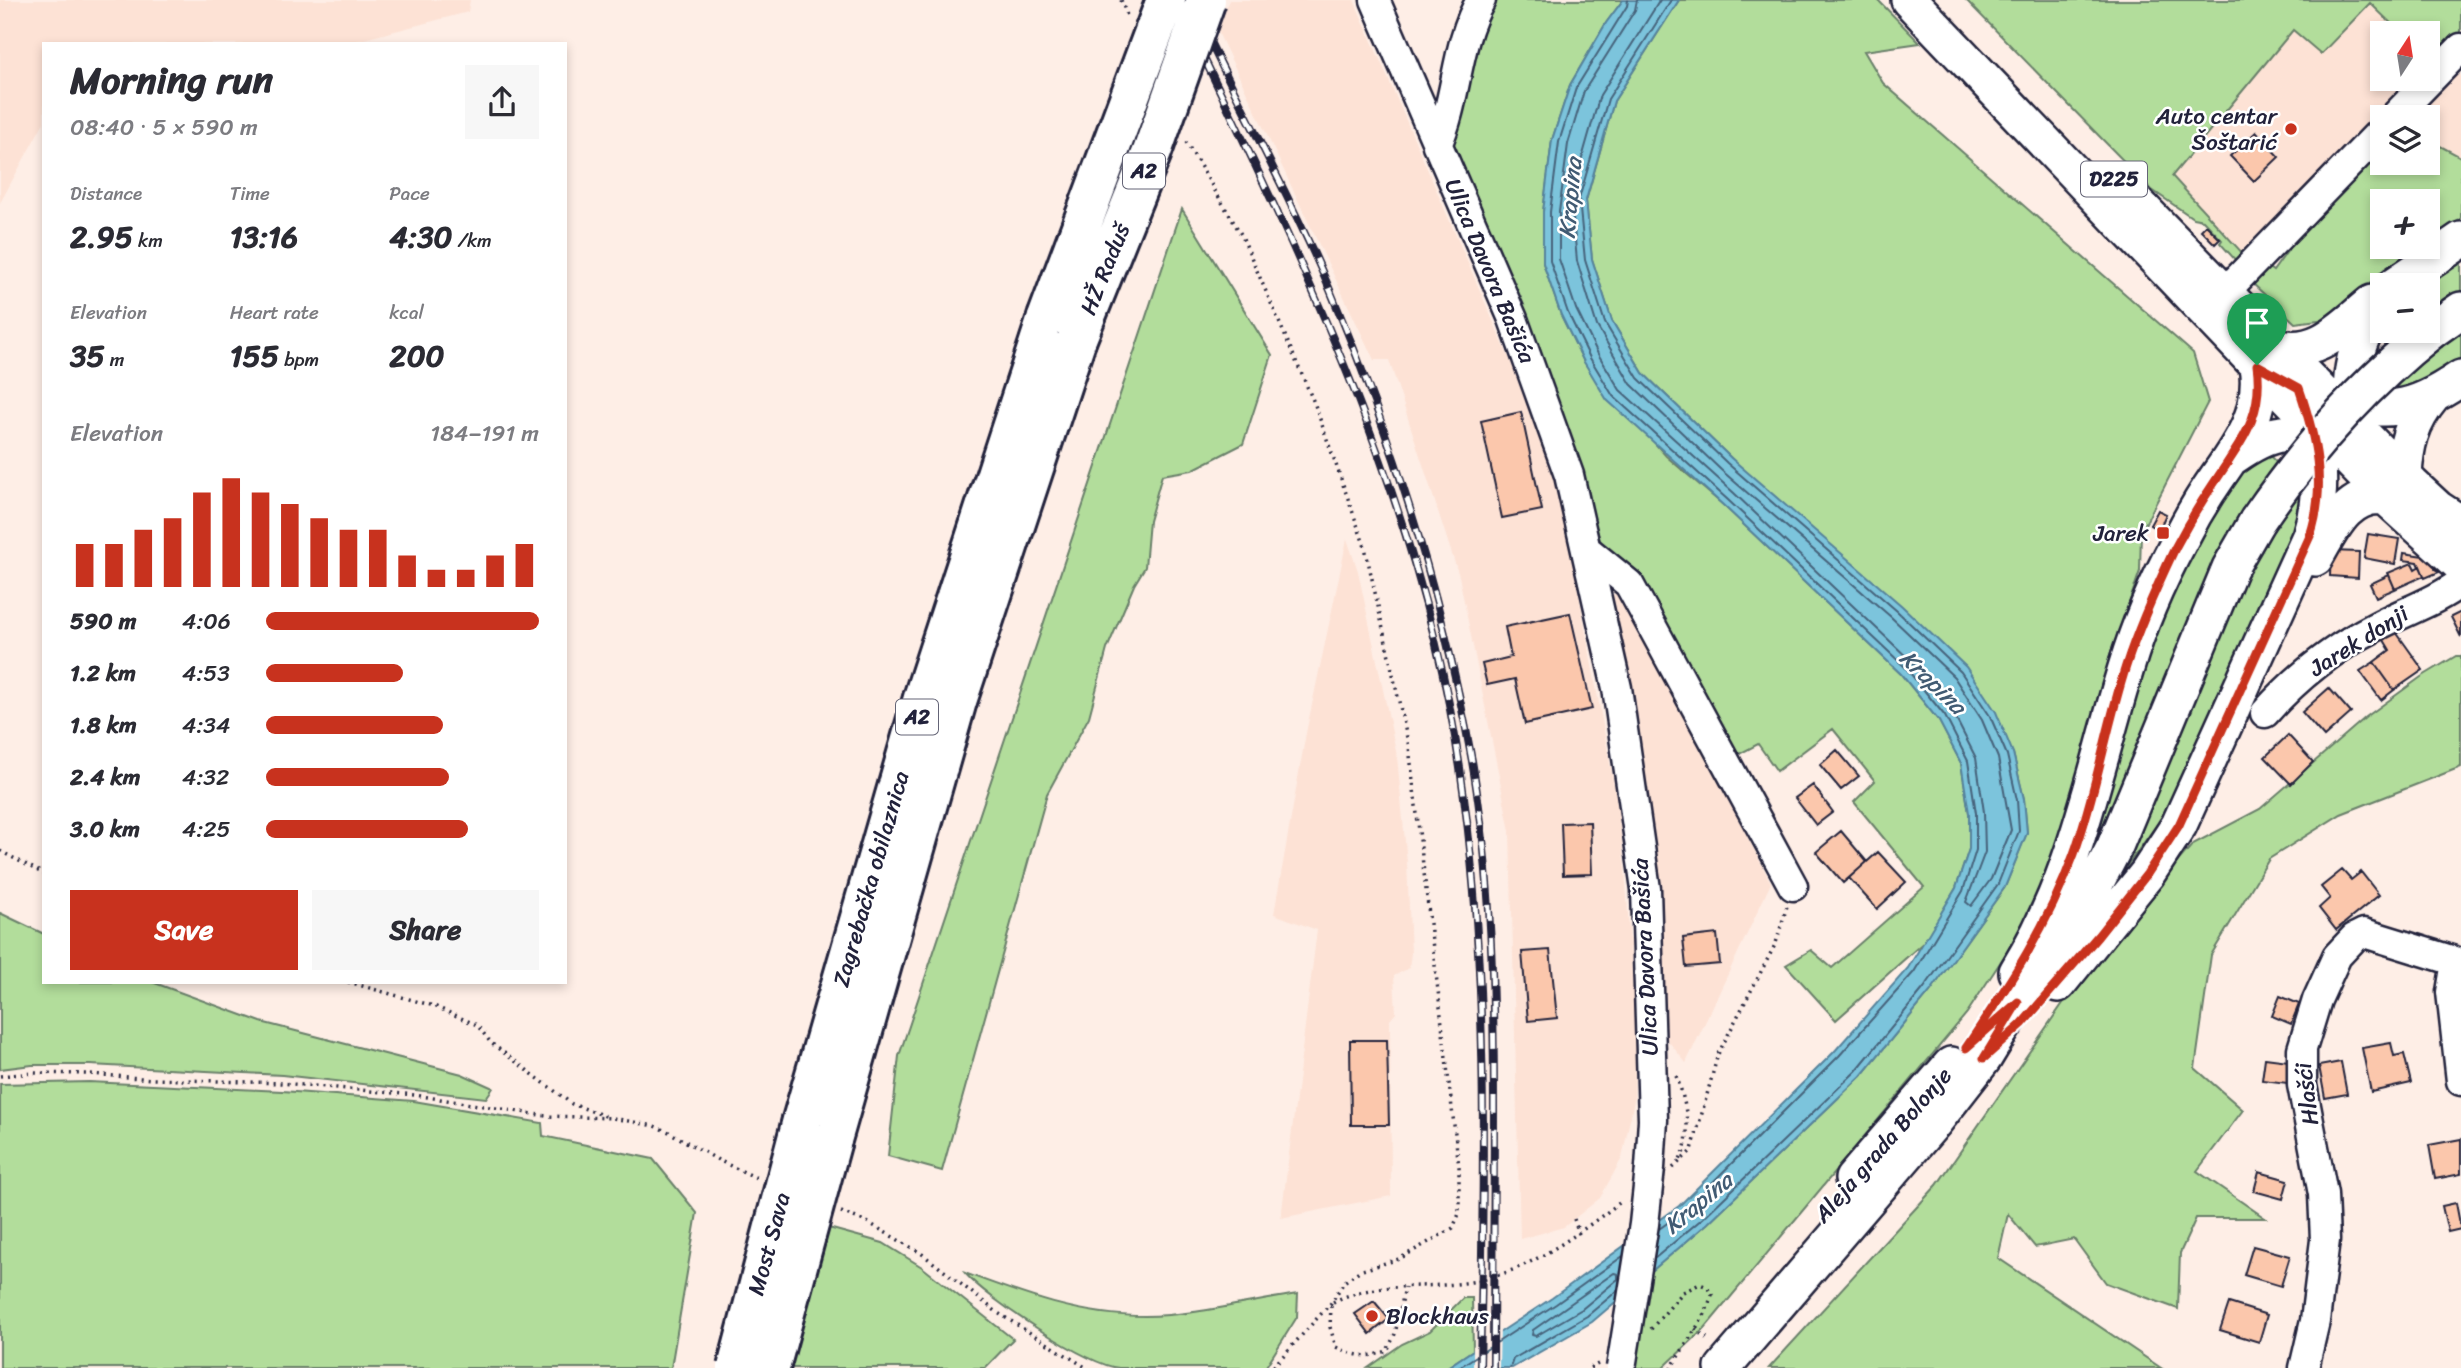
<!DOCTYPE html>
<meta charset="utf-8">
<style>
body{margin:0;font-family:Sriracha,sans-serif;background:#f7f7f7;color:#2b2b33;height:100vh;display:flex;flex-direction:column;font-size:26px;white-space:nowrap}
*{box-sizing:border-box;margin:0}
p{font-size:23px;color:#7c7c81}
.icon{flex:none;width:38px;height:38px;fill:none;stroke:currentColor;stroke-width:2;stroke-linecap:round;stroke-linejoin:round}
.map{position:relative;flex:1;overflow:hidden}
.drawer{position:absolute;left:42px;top:42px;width:525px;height:942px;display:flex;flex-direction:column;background:#fff;border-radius:0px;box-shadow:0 4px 10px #0003}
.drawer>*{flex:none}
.needle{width:46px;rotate:12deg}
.controls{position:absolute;left:2370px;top:21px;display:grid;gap:14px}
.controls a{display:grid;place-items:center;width:70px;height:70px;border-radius:0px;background:#fff;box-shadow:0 4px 10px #0003;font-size:35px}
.pin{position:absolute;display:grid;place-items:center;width:60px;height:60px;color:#fff;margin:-72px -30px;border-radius:50% 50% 50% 0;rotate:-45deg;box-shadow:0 0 7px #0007}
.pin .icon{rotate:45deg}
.round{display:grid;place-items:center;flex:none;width:74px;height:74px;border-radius:0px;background:#f7f7f7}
.summary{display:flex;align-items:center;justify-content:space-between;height:119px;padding:0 28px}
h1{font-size:38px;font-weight:800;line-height:52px}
.metrics{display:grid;grid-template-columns:repeat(3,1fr);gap:10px;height:119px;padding:7px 28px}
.metrics div{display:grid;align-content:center}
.metrics b{font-size:30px;font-weight:800}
.metrics small{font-size:19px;font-weight:400}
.metrics p{font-size:19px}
.chart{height:196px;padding:14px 28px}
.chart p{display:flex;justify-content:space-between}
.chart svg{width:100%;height:126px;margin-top:7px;stroke:#c8321e;stroke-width:6}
.primary-button{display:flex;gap:14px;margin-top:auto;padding:14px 28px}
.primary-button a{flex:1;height:80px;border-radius:0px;background:#c8321e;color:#fff;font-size:28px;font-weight:800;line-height:80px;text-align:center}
.primary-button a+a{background:#f7f7f7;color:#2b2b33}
ul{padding:0 28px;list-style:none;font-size:23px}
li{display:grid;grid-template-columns:112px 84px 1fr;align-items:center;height:52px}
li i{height:18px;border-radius:9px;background:#c8321e}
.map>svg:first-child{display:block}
</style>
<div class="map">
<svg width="2461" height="1368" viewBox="0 0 2461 1368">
<rect width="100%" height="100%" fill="#feeee6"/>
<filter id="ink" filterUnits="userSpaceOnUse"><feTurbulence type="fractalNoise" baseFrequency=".0143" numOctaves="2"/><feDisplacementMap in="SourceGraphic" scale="14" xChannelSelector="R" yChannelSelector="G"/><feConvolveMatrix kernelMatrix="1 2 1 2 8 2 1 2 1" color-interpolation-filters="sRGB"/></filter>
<g filter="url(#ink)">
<path fill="#fde2d5" d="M0,0H470L468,12L345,44H44V122L0,203Z
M1229,0H1354L1539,427L1563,508L1616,796L1625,869L1636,1033L1634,1100L1622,1158L1600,1198L1564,1227L1520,1239L1510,831L1459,576L1389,360H1374L1217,30Z
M2369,3L2401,33H2382V79H2427V59L2433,65L2461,76V157L2427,139V117H2384L2246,257L2172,176L2294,30L2321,54Z
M1347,539L1358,571L1397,756L1407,863L1411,953L1409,968L1394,976L1396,1013L1390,1020L1391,1196L1281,1218L1317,930L1274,914L1306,733Z
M1623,592L1771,883L1686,1063L1665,1037L1662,913L1632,691L1612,595Z"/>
<path fill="#b2dd9b" stroke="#6a806b" stroke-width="2" d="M1488,0H1623L1606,23L1570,85L1552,140L1543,212V263L1561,315L1584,362L1666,456L1723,505L1901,674L1939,721L1961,763L1969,813V849L1956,888L1925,941L1836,1020L1786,965L1811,950L1832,968L1924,887L1854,802L1875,781L1833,729L1777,771L1758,744L1728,760L1627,571L1601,543L1560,409L1446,147Z
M1679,0H1878L1920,43L1864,51L1883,83L2193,353L2208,402L2141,532L2140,571L2109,661L2064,831L2046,881L2007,952L1967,1013L1705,1328L1663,1368H1632L1647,1275L1708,1223L1861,1076L1930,992L2005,887L2027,832L2024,799L2013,753L1731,458L1643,373L1612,321L1592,259L1586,201L1614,101Z
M1966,0H2461V32L2433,65L2427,59V33H2401L2370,3L2321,54L2293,30L2172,176L2246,257L2238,263L2220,243L2222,240L2203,220L2193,218L2152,190Z
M2427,139L2461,157V219L2427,242V201H2382V247H2420L2326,319L2295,323L2251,282L2263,264L2273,271L2288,250L2292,235L2382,144V163H2427Z
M1182,209L1272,355L1243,444L1192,470L1162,475L1149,521L1145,567L1134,585L1107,649L1089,717L1047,794L942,1171L888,1156L899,1056Z
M2461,252V292L2427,315V285H2413Z
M2461,325V361L2397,394L2391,388Z
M2266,452L2276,462L2235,521L2237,523L2084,879L2102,820L2132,691L2145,647L2227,484Z
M2304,484L2295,536L2174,801L2108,892L2216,629L2263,544Z
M2456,656H2461V767L2341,814L2269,859L2211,955L2195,1068L2243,1110L2197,1171L2265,1218H2196L2180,1253L2178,1309L2106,1283L2074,1239L2035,1247L2008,1214L1998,1258L2161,1368H1769L1937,1185L2095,957L2193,844L2260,809L2366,717L2421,677Z
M0,913L44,934V982H152L261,1022L462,1074L493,1088L486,1098L282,1075L90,1065H32L0,1069Z
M89,1082L282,1091L414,1101L542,1123L543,1136L653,1159L697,1213L671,1368H0V1084Z
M825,1227L883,1243L922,1267L1013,1339L985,1368H790Z
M965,1273C1024,1295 1080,1316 1145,1316C1192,1316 1250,1301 1298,1294L1297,1317L1265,1368C1217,1368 1167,1368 1119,1368C1087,1365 986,1298 965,1273Z
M1463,1298H1472L1473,1350L1446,1368H1368L1402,1344L1430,1331Z"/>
<path fill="#7bc4dc" stroke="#57839c" stroke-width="2" d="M1623,0H1679L1614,101L1586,200L1592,259L1612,321L1643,373L1731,458L1902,606L1966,667L1996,712L2013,753L2024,799L2027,833L2005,887L1930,992L1861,1076L1708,1223L1592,1322L1512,1368H1446L1552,1298L1679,1206L1834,1052L1908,968L1956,888L1969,849V813L1961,763L1939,721L1901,674L1723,505L1607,400L1584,362L1561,315L1543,263V212L1552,140L1570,85L1606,23Z"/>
<path fill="#feeee6" d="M1500,1328L1499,1368H1473V1346Z"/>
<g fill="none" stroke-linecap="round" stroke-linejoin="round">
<path stroke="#46637b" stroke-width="2" d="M1628,0L1627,6L1576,88L1559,142L1550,212V261L1568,313L1590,358L1613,396L1728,500L1906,668L1945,716L1968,761L1976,813V850L1963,891L1914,972L1839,1056L1684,1211L1659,1229
M1637,0L1635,10L1584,91L1568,144L1559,212V259L1576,309L1598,354L1620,390L1734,493L1912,662L1952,711L1976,758L1984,812L1985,852L1966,902L1971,906L1991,879L2011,830L1998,758L1982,720L1954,677L1891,617L1721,470L1631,384L1597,326L1577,261L1571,197L1600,95L1660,0
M1654,1259L1703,1218L1856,1071L1924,988L1998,884L2019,831L2017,800L2007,755L1990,716L1961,672L1897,611L1727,463L1638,378L1605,323L1585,260L1579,199L1608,99L1671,0
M1614,1273L1618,1274V1279L1582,1309L1536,1336L1532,1335L1533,1330Z
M1458,1368L1556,1304L1623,1256
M1510,1368L1513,1359L1587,1316L1617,1291"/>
</g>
<path fill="#fbc7ac" stroke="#22223b" stroke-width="2" d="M2256,132L2279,157L2254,181L2230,156Z
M2206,225L2220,239L2215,244L2201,230Z
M1521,412L1542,510L1502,518L1481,421Z
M2158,510L2166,514L2159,530L2150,525Z
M2368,534L2399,539L2395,564L2364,558Z
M2331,551L2359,552L2358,578L2330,576Z
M2404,553L2436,558L2435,569L2439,572L2425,578L2418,562L2403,560Z
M2412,563L2415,569L2420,566L2424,576L2395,589L2388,573Z
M2389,575L2395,589L2376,597L2370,584Z
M2461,612V637L2451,617Z
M1570,613L1592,709L1525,724L1515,679L1487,685L1482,664L1511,657L1505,627Z
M2396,632L2423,670L2394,690L2374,662L2390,650L2384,640Z
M2374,662L2394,690L2381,700L2360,671Z
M2329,688L2351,713L2324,737L2302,712Z
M2288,735L2313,762L2291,784L2265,757Z
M1837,750L1859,776L1841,790L1820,765Z
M1813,785L1833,812L1816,825L1795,798Z
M1590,822L1592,874L1563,875L1561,823Z
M1841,831L1867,862L1843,883L1816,852Z
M1878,852L1906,882L1877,909L1849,878Z
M2342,870L2351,880L2361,872L2379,895L2336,930L2319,908L2330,898L2321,887Z
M1717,934L1720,964L1686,967L1683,938Z
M1550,950L1557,1018L1528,1021L1522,952Z
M2280,996L2299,1004L2291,1024L2272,1016Z
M1350,1040H1387L1389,1125H1351Z
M2391,1043L2394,1056L2404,1054L2411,1083L2371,1092L2362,1048Z
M2265,1058L2289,1061L2287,1083L2262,1080Z
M2341,1062L2347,1094L2325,1098L2319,1066Z
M2461,1139V1174L2435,1179L2429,1145Z
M2259,1172L2288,1180L2283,1199L2254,1191Z
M2456,1203L2461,1229L2448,1232L2442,1206Z
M2253,1246L2290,1256L2281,1286L2244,1275Z
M1374,1301L1389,1319L1370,1334L1355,1314Z
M2229,1303L2267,1315L2259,1342L2220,1330Z"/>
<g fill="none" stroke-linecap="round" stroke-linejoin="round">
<g stroke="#22223b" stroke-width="33">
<path id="minor" d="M1375,0L1513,319L1569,475L1617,688L1646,889L1653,1120L1650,1168
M2394,117L2461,48
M1437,145C1458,98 1455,45 1481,0
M2224,293L2382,130
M1586,549L1629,584L1793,886
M2265,713C2296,678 2334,648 2375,627C2401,613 2439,600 2461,582
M2456,962L2451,992L2461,1081
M2304,1368L2315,1321L2325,1240L2323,1194L2302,1085V1049L2317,1000L2337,956L2354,938L2364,933L2461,963"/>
</g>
<g stroke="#22223b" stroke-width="40">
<path id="major" d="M1909,0L2257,365L2386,497L2461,565
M2129,195L2412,485L2438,509L2461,524
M2395,285L2461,240
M2431,331L2461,310
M2276,346C2317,358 2343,326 2372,303
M2326,398C2387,414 2409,413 2461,378
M2354,425C2346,377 2355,340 2382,299
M2234,456C2274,428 2290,429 2336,444
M2404,478C2405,446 2411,422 2432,397
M2315,558C2331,530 2348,491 2386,497
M2017,972C2077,874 2093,775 2126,668C2139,624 2158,581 2180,540C2191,518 2204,496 2218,476C2243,441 2264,410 2257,365
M2058,984L2147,874L2179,825L2310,536C2331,472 2311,411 2282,352
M1853,1179L1951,1065
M1723,1368L1935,1121L1984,1058L2018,1002L2071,930L2115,846L2230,568L2257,521"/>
</g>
<g stroke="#22223b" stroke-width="44">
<path id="highway" d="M802,1120L923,698L1047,318
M832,1140L957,701L1076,341"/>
</g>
<path stroke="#22223b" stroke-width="3.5" stroke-dasharray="2 5" stroke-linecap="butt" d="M1121,0L1128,18
M1186,142L1242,236L1315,405L1365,547L1409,747L1459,1167V1214L1453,1228L1399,1259L1359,1271L1344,1282L1331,1303L1272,1368
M0,851L44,874
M348,982L434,1006L477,1025L491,1043L572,1104L608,1117
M0,1076L33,1073L90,1074L153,1079L281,1083L415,1095L546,1116L613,1118L654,1126L669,1132L718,1160L759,1179
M1676,1076C1686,1100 1693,1137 1680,1160
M1673,1168L1692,1150L1718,1054L1776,943L1787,906
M841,1212L867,1222L921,1253L998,1313L1087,1368
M1574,1219L1579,1234
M1333,1302C1376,1280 1424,1290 1471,1282C1529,1272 1576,1235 1622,1201
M1331,1306L1330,1327L1336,1347C1355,1356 1367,1359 1387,1351L1395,1334L1405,1287
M1651,1329L1683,1292L1700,1284L1707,1287L1712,1295L1705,1314L1671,1368
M1695,1329L1707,1338
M1590,1368L1598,1364"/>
<use href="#minor" stroke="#fff" stroke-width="28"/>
<use href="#major" stroke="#fff" stroke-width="35"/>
<use href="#highway" stroke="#fff" stroke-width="38"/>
<g stroke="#22223b" stroke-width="8">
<path id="rail" d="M1176,0C1295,248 1420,493 1460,768C1489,966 1484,1168 1480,1368
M1190,0C1235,97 1288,191 1330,290C1394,442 1443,599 1472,761C1492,876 1494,994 1494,1111C1494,1196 1494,1282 1493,1368"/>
</g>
<use href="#rail" stroke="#fff" stroke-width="5" stroke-dasharray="16" stroke-linecap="butt"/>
<g stroke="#22223b" stroke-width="33" stroke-linecap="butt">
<path id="minor-bridge" d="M1621,1368L1644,1224L1650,1168"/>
</g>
<g stroke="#22223b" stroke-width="40" stroke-linecap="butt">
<path id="major-bridge" d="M2257,521C2307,448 2362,386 2431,331"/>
</g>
<g stroke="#22223b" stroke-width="44" stroke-linecap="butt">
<path id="highway-bridge" d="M1047,318L1166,0
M1076,341L1152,152L1206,0
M737,1368L802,1120
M770,1368L832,1140"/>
</g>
<use href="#minor-bridge" stroke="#fff" stroke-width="28"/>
<use href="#major-bridge" stroke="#fff" stroke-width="35"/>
<use href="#highway-bridge" stroke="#fff" stroke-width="38"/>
</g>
</g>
<g fill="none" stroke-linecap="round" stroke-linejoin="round" filter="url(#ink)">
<g stroke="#fff" stroke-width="14">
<path id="route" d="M2257,365L2299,388C2316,438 2327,485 2310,536L2179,825L2147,874L2098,936L2022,1024L1984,1058L2018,1002L1966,1048C2009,984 2047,928 2074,854C2096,793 2106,728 2126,666C2139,625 2157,586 2175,548C2187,525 2201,502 2216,480C2242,440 2264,416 2257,365Z"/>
</g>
<use href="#route" stroke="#c8321e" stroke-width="9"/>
</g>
<g fill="#c8321e" stroke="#fff" stroke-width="2.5">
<circle cx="2291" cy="129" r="7"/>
<rect x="2156" y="526" width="14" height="14" rx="3.5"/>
<circle cx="1372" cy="1316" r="7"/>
</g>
<g text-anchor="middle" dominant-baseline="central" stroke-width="5" stroke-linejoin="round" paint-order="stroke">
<g fill="#fff" stroke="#646476" stroke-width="2">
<rect x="1123" y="153.5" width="42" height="35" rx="5"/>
<rect x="2081" y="161.5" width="66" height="35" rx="5"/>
<rect x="896" y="699.5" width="42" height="35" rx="5"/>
</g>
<g font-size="21" font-weight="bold" fill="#22223b">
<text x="1144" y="171">A2</text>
<text x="2114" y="179">D225</text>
<text x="917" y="717">A2</text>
</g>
<g font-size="23" fill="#22223b" stroke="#fff" text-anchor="end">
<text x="2277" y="116">Auto centar<tspan x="2277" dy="26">Šoštarić</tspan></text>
<text x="2149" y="533">Jarek</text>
<text x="1386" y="1316" text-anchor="start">Blockhaus</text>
</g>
<g font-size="23" fill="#22223b" stroke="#fff">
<text transform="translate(1105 269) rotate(-68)">HŽ Raduš</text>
<text transform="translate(1490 271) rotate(67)">Ulica Davora Bašića</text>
<text transform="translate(2359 641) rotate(-32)">Jarek donji</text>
<text transform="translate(871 879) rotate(-74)">Zagrebačka obilaznica</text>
<text transform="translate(1645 957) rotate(-93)">Ulica Davora Bašića</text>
<text transform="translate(2307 1094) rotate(-97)">Hlašći</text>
<text transform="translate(1883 1145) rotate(-49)">Aleja grada Bolonje</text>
<text transform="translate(769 1244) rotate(-75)">Most Sava</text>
</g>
<g font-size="24" font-style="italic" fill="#415b73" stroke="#fff">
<text transform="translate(1570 198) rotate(-85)">Krapina</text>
<text transform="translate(1933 682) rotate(44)">Krapina</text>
<text transform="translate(1698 1203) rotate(-40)">Krapina</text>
</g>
</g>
</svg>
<div class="controls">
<a><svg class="needle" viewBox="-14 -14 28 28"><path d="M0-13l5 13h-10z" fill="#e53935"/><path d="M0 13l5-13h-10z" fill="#7c7c81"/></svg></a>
<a><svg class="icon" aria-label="layers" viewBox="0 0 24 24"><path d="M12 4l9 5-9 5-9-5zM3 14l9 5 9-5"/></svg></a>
<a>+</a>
<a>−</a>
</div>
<div class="pin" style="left:2257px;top:365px;background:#1e9e55"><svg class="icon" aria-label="arrive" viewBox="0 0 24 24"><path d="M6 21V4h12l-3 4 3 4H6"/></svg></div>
<section class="drawer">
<div class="summary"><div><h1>Morning run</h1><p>08:40 · 5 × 590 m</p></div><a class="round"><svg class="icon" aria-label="share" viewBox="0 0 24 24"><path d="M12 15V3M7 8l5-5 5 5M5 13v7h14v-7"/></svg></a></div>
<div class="metrics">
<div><p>Distance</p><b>2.95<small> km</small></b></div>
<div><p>Time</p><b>13:16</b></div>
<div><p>Pace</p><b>4:30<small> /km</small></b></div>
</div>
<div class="metrics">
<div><p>Elevation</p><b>35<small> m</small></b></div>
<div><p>Heart rate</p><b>155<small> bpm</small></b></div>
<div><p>kcal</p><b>200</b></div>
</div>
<div class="chart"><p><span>Elevation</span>184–191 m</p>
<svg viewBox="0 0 160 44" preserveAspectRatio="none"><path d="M5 44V29M15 44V29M25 44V24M35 44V20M45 44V11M55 44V6M65 44V11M75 44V15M85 44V20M95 44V24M105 44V24M115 44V33M125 44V38M135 44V38M145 44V33M155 44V29"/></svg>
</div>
<ul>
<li><b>590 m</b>4:06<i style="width:100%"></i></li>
<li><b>1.2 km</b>4:53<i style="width:50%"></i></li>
<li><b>1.8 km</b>4:34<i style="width:65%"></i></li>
<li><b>2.4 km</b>4:32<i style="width:67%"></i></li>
<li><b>3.0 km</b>4:25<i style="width:74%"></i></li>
</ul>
<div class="primary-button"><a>Save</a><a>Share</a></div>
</section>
</div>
